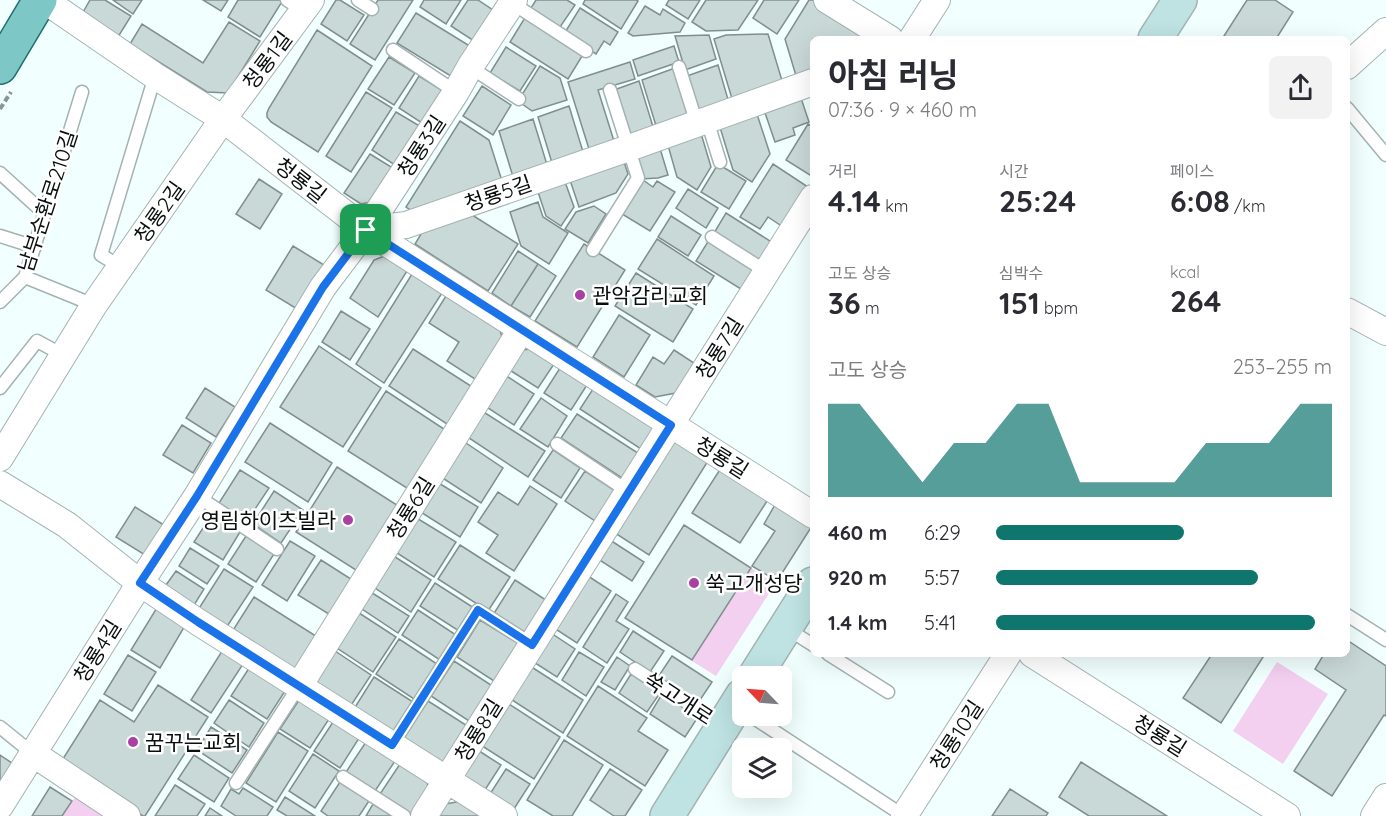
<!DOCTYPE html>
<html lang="ko">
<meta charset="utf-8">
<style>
body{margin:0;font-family:Quicksand,"Noto Sans KR",sans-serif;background:#f2f2f3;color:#2b2b33;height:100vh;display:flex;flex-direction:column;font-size:22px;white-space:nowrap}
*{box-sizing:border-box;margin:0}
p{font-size:20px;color:#7c7c81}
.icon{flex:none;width:33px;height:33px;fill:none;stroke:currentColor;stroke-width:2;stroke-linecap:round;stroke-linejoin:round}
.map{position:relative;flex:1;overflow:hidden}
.drawer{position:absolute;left:810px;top:36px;width:540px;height:621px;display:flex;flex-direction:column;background:#fff;border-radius:9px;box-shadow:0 6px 24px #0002}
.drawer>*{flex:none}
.needle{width:39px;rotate:295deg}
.buttons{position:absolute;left:732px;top:666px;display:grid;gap:12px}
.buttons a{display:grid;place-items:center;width:60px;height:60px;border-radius:9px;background:#fff;box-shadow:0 6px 24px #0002;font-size:30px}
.pin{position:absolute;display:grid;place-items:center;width:51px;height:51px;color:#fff;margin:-26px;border-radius:12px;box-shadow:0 3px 9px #0006}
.round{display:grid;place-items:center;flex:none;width:63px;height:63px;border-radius:9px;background:#f2f2f3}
.head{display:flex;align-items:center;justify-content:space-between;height:102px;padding:0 18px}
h1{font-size:33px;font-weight:700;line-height:45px}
.figures{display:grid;grid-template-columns:repeat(3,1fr);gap:9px;height:102px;padding:6px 18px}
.figures div{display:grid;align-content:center}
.figures b{font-size:30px;font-weight:700}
.figures small{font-size:16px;font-weight:400}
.figures p{font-size:16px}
.chart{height:168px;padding:12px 18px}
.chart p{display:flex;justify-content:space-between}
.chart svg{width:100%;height:108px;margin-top:6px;fill:#0f766e;opacity:.7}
ul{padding:0 18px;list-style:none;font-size:20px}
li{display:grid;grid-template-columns:96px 72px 1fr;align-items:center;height:45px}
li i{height:15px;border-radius:8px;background:#0f766e}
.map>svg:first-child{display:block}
</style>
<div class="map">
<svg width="1386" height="816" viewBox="0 0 1386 816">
<rect width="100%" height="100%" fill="#f1fffe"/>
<path fill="#f3cff0" d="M751,568L775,584L716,676L692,661Z
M1277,662L1328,694L1283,764L1233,731Z
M81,789L124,816H62Z"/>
<path fill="#c9d9d8" stroke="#808f8e" stroke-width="1.5" d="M90,0H105L131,16L118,37L82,14Z
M113,0H142L133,14Z
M203,0H228L221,11Z
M238,0H283L260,37L228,17Z
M336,0H340L364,15L347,41L321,24Z
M378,0H413L375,60L350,44Z
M424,0H461L446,24L420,7Z
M468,0H478L496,12L477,43L451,26Z
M536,0H567L575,5L558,30L529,11Z
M585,0H636L638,1L621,29L583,4Z
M669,0H700L688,19L666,5Z
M706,0H758L738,30L706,31L692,22Z
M764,0H799L777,34L753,18Z
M809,0H813L868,34L869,39H813V73L797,79L785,39Z
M1247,0H1275L1293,12L1276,39H1222Z
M645,6L660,15L663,9L685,23L680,32L633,36L628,33Z
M580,8L618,32L610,45L604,41L596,54L564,34Z
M416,13L473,48L454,78L397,43Z
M526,16L584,53L568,79L510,42Z
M229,22L260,41L228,93L207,92L130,44L142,24L203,63Z
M317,30L372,66L318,152L271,122L267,117V113L269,108Z
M768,34L783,84L733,102L714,39L726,35Z
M709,35L716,59L685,70L675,36Z
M674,46L679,62L638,76L633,60Z
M506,47L536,66L520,91L490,73Z
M389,57L415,73L394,105L368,89Z
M630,62L635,79L598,90L614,141L589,149L568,82Z
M718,65L729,103L698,114L687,76Z
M540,66L560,78L567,100L532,111L518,101Z
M675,68L690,117L657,129L642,80Z
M419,76L445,92L425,125L399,108Z
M639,81L654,130L629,139L614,90Z
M482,86L511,105L493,135L463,116Z
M366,92L392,108L351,172L326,156Z
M800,95L809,122L793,128L795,135L775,142L763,107Z
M569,106L584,155L553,166L538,117Z
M756,111L770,154L752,182L733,170L719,124Z
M396,112L423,128L398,167L372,150Z
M533,119L548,168L514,180L499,131Z
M460,121L489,140L503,184L418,215L406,207Z
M808,124L813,127V177L786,160Z
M700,130L711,167L697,190L677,177L667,142Z
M659,145L668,175L658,178L641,179L634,154Z
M370,154L396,170L376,201L361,204L344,193Z
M623,159L628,174L616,193L579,207L569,177Z
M718,164L746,181L729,209L701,192Z
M773,164L808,187L783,227L768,217L760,229L740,217Z
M259,179L282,194L260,229L236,214Z
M564,179L574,207L561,226L546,216L537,189Z
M643,180L653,187L657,181L675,192L650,231L622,214Z
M688,189L718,208L706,228L676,208Z
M538,202L543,217L568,233L549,264L521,246L510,212Z
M594,206L606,214L588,243L565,229L576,212Z
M469,213L518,244L488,291L415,244L424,229Z
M726,213L773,243L761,262L714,233Z
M671,216L701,235L688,256L658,237Z
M657,239L714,276L696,305L638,269Z
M709,240L756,270L744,291L696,261Z
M584,244L625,270L577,347L535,321Z
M293,246L324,265L297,309L266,290Z
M518,251L538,264L511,306L492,293Z
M384,256L407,271L378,317L350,298L374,260Z
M538,264L556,276L530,317L511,306Z
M636,273L693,309L673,342L615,306Z
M412,274L442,293L384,383L356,364Z
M446,296L500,330L503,341L478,381L447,361L459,342L429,323Z
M341,311L370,329L350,360L322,342Z
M619,315L650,335L624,377L593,357Z
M319,346L381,388L343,447L280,407Z
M413,349L474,388L450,426L389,386Z
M529,349L554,364L538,388L508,369L519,351Z
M674,350L697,365L681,392L655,397L636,385L653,357L664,364Z
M560,368L587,385L571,410L544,393Z
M505,375L534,394L514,425L485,406Z
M205,388L235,407L216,437L186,418Z
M593,389L653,427L654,434L644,451L580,409Z
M386,391L447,431L410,490L348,451Z
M541,398L567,416L548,447L520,429Z
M482,411L545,451L528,477L466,436Z
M577,414L641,455L625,480L561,438Z
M270,423L332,463L308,502L245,462Z
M182,425L211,443L193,473L163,455Z
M675,440L708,461L649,555L615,533Z
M463,441L503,468L481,503L441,477Z
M553,450L580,468L561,498L533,480Z
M337,467L400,507L359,572L296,532Z
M721,468L769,498L740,543L692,513Z
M240,470L269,488L247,521L219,503Z
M585,471L617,492L598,523L565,501Z
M437,482L478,507L460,537L419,511Z
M530,486L557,504L514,571L486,553L498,535L478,522L498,492L518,505Z
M274,491L303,510L281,543L253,524Z
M776,503L812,526L777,581L752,566L775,531L764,524Z
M135,507L164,525L145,555L116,537Z
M212,514L240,532L223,560L194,542Z
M415,517L456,542L434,577L394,551Z
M684,525L751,568L692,660L625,618Z
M246,536L274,554L256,582L228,564Z
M610,540L644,562L632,581L598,559Z
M290,541L315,556L287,601L262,585Z
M460,545L510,577L488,611L438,579Z
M190,548L219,566L207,584L179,566Z
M392,555L431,580L411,612L372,586Z
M321,560L354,581L332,616L298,595Z
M224,569L253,587L224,631L196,613Z
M176,571L204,589L191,610L169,596L166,585Z
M588,576L611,591L577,643L554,628Z
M515,580L549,602L527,636L493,615Z
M435,583L474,608L459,631L420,606Z
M369,591L409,616L398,633L359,607Z
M616,594L628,602L616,621L629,629L607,663L583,647Z
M254,597L319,638L301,666L287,671L230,635Z
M158,606L186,624L160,668L131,650Z
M418,610L456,635L440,660L402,635Z
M356,611L396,637L373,672L334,646Z
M480,620L521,645L497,683L457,657Z
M633,631L664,651L650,672L620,652Z
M551,633L575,649L557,677L532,661Z
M399,639L437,664L414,699L376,674Z
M1347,640L1386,666V716L1384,715L1332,796L1294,771L1346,690L1315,669L1324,654H1347Z
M224,648L245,661L211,713L191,700Z
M332,649L371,675L348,710L317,690L315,678Z
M579,652L604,667L586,696L562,680Z
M1212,654H1265L1221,723L1183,698Z
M128,655L156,672L132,711L104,694Z
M672,656L712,682L698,703L658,677Z
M617,657L630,666L615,690L601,682Z
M454,661L494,687L472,723L431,696Z
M251,665L287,688L267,719L231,696Z
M530,666L583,700L563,733L509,698Z
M631,674L660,693L647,712L619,693Z
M374,677L413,702L390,737L352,712Z
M158,685L208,717L145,816H143L61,762L100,700L134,722Z
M598,686L647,718L638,731L668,750L645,786L567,736Z
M662,694L698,717L685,737L650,714Z
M301,697L331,716L310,748L280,729Z
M229,700L264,723L249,747L214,723Z
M428,701L469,727L447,762L434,765L400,743Z
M506,702L560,737L534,779L479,744Z
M335,719L361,735L340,768L314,751Z
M211,727L247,750L232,773L197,750Z
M278,732L308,751L276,802L246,783Z
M368,739L397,758L375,791L346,772Z
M564,740L603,765L572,816H553L527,800Z
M476,749L501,765L483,793L463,781L461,771Z
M313,754L339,771L315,808L289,791Z
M0,755L15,765L0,786Z
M194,755L229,778L214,802L178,779Z
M402,761L426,776L429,792L414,816L380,794Z
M1081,762L1167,816H1089L1059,797Z
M506,769L530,784L512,812L488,797Z
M610,769L642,790L625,816H614L590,800Z
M340,782L369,801L359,816H328L321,811Z
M175,785L205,804L197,816H155Z
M50,787L72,801L62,816H32Z
M243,788L273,807L267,816H236L221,806L231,789L239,794Z
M1010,789L1048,813L1046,816H992Z
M285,797L315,816H287L277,810Z
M461,801L479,813L478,816H434L441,805Z
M373,804L392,816H366Z
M210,808L222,816H205Z"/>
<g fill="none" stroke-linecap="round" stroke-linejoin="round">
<g stroke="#a4b3b2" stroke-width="15">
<path id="service" d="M287,0L304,11
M358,0L372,9
M512,3L586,51
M393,50L456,92
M470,67L519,99
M679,67L697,124
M1347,108L1386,155
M707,120L720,162
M0,173L45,214
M0,236L35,247
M712,237L767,272
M593,250L638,178L610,90
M121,267L101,255L155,76
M25,277L94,305
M0,302L25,277L82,92
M0,388L37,341L63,355
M557,444L629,492
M197,496L277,549
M1347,615L1386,640
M786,628L813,645
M828,654L888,692
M635,669L722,725
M751,716L904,816
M0,727L32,753
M392,745L478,610L533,645
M343,777L404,816
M236,783L299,686"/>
</g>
<g stroke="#a4b3b2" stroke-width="28">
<path id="minor" d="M44,0L155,76L223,119L366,230L813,515
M827,0L890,39
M912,39L937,0
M1347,66L1386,31
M366,230L406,225L629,148L813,82
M1347,311L1386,332
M0,458L94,305L223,119L311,0
M0,484L67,525L140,583L198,622L504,816
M1032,654L1287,816
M299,686L521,330
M32,753L127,816
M0,806L140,583L197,496L323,287L366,230L456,92L470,67L514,0
M424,816L813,198
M904,816L1008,654
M1374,816L1386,797"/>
</g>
<g stroke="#a4b3b2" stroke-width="36">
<path id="secondary" d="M1155,39L1180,0
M755,676L813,584
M667,816L742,696"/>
</g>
<g stroke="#1c6f6d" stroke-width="36">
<path id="primary" d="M0,67L40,0"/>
</g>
<path stroke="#8b9594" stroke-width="4" stroke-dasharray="6 3" stroke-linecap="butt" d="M0,109L11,92"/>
<use href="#service" stroke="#fff" stroke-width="12"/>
<use href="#minor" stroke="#fff" stroke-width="26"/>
<use href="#secondary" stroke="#bee3e2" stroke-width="33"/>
<use href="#primary" stroke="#7dc8c6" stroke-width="33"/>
</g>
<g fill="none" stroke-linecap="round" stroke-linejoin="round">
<g stroke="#fff" stroke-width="12">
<path id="route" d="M366,230L671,425L532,645L478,610L392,745L198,622L140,583L197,496L323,287Z"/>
</g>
<use href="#route" stroke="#1a73e8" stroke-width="8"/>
</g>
<g fill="#a941a4" stroke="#fff" stroke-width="2">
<circle cx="580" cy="295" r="6"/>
<circle cx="348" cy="520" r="6"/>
<circle cx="694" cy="583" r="6"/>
<circle cx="133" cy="742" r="6"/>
</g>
<g text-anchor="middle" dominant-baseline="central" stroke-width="5" stroke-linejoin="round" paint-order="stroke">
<g font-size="21" fill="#090f0e" stroke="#fff">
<text transform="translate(267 60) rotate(-53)">청룡1길</text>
<text transform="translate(421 146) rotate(-57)">청룡3길</text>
<text transform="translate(301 180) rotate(38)">청룡길</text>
<text transform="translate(498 193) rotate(-19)">청룡5길</text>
<text transform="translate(47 201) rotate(-72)">남부순환로210길</text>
<text transform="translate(159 212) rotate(-55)">청룡2길</text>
<text transform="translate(719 348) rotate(-58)">청룡7길</text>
<text transform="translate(722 457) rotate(32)">청룡길</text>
<text transform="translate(410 508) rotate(-58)">청룡6길</text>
<text transform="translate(97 651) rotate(-58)">청룡4길</text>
<text transform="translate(679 698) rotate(33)">쑥고개로</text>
<text transform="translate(478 730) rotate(-58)">청룡8길</text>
<text transform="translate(956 735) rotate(-57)">청룡10길</text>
<text transform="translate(1160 735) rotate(32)">청룡길</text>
</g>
<g font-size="21" fill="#090f0e" stroke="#fff" text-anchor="start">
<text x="592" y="295">관악감리교회</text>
<text x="336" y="520" text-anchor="end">영림하이츠빌라</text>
<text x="706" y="583">쑥고개성당</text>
<text x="145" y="742">꿈꾸는교회</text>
</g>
</g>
</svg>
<div class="buttons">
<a><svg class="needle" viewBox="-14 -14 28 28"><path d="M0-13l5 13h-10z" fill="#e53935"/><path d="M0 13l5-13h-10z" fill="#7c7c81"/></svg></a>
<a><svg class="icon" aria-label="layers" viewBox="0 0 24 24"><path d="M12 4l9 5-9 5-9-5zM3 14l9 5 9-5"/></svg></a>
</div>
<div class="pin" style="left:366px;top:230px;background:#1e9e55"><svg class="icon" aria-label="arrive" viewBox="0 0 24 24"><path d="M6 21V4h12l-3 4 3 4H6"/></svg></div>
<section class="drawer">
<div class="head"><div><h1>아침 러닝</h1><p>07:36 · 9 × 460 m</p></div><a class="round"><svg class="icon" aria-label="share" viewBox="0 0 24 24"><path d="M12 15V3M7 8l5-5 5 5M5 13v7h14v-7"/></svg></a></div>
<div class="figures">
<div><p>거리</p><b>4.14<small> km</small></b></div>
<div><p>시간</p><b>25:24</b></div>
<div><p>페이스</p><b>6:08<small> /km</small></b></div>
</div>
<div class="figures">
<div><p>고도 상승</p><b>36<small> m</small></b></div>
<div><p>심박수</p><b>151<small> bpm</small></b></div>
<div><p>kcal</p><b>264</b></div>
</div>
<div class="chart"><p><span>고도 상승</span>253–255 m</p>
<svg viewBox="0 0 160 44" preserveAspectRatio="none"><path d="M0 44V6L10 6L20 22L30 38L40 22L50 22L60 6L70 6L80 38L90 38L100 38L110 38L120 22L130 22L140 22L150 6L160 6V44z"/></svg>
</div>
<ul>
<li><b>460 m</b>6:29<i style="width:56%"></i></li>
<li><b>920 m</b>5:57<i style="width:78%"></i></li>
<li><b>1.4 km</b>5:41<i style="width:95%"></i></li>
</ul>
</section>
</div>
